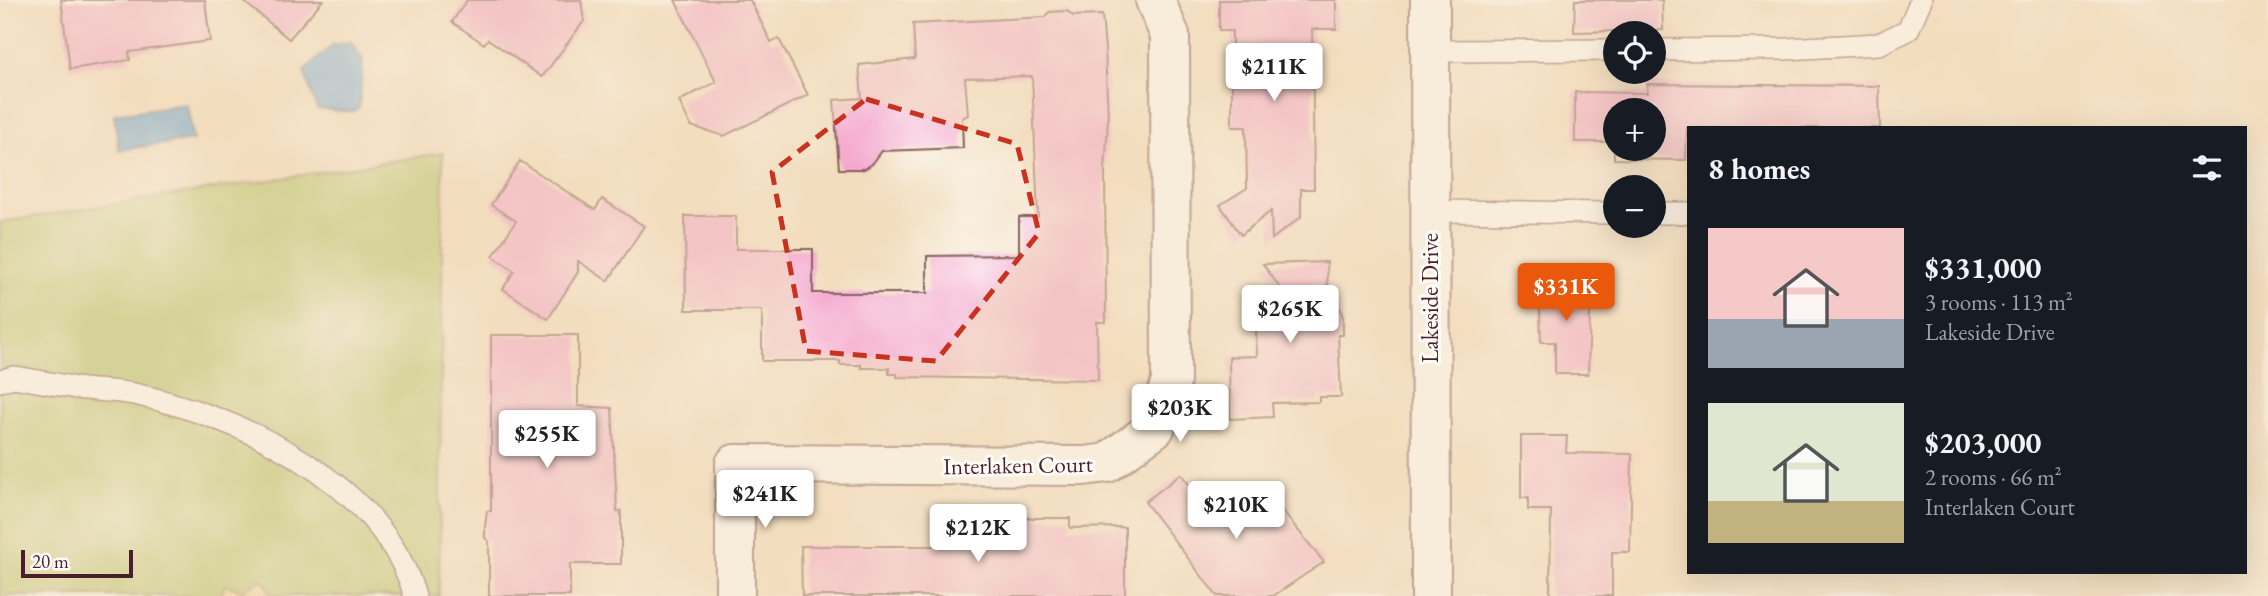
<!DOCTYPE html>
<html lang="en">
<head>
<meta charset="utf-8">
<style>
	body { margin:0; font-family:"EB Garamond",serif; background:#20242c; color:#f1f3f6; height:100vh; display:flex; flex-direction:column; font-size:26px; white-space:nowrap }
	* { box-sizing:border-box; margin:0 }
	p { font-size:23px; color:#9ea1a6 }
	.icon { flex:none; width:38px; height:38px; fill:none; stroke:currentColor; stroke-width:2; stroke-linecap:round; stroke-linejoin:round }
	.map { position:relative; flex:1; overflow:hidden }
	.side { position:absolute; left:1687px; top:126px; width:560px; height:448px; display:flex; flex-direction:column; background:#171b24; border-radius:0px; box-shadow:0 7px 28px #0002 }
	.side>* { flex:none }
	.controls { position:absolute; left:1603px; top:21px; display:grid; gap:14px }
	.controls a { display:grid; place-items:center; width:63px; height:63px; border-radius:50%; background:#171b24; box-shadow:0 7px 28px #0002; font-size:35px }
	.scale { position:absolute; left:21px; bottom:18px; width:112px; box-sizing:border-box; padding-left:7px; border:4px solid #4a1f2b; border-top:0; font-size:19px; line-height:24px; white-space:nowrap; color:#4a1f2b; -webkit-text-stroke:5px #fdfcf7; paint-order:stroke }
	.price { position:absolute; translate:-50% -60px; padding:0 16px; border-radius:7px; background:#fff; color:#222; font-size:23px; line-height:46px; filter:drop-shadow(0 2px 4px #0008) }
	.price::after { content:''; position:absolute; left:50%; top:42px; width:21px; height:16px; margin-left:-10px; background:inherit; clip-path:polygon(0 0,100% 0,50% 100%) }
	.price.on { background:#ea580c; color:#fff }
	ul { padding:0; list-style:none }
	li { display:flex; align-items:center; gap:21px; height:175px; padding:0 21px }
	li span { display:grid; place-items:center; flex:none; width:196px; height:140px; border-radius:0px; color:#555 }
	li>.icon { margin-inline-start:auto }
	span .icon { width:84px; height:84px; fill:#fffc; stroke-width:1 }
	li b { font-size:30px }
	h2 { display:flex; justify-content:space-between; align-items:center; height:84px; padding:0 21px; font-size:30px }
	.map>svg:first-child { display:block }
	.green { fill:#b2c669; stroke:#7e724a; stroke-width:2 }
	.sand { fill:#eeda9e; stroke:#9c7c64; stroke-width:2 }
	.water { fill:#60a1d3; stroke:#55607f; stroke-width:2 }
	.building { fill:#f4a8ce; fill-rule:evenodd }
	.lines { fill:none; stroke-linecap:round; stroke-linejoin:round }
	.lane-casing { stroke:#85625e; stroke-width:24 }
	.street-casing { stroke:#85625e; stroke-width:42 }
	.secondary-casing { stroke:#85625e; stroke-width:42 }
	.lane { stroke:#fff; stroke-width:21 }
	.street { stroke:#fff; stroke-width:38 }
	.secondary { stroke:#fff; stroke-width:38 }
	.marked { fill:none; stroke:#c8321e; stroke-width:5; stroke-dasharray:14 9; stroke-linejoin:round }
	.labels { text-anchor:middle; stroke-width:6; stroke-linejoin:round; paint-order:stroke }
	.street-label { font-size:23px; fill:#4a1f2b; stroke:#fdfcf7 }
</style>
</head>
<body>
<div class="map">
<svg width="2268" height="596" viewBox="0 0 2268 596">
	<rect width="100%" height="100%" fill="#fdfcf7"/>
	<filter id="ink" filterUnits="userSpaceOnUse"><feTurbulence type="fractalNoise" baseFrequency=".0143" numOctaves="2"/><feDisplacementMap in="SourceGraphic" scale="14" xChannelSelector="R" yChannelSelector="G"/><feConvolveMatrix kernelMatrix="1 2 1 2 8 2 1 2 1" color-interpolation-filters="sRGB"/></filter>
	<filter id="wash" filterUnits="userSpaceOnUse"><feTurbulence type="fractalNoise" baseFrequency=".00686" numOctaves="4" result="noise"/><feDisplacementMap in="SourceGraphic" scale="28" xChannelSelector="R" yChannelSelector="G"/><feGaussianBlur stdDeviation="1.57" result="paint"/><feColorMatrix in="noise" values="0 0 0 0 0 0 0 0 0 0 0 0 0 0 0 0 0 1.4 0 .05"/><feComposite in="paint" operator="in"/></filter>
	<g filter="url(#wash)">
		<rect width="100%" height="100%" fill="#f2ddbe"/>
		<!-- green -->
		<path class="green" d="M443,153L439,596H0V222Z"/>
		<!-- sand -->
		<path class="sand" d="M260,580L266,584L271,596H219L226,585L242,591Z"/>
		<!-- water -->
		<path class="water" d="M351,42L363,60L359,107L353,112L317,109L304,71L333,45Z
			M187,104L193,140L119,150L114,114Z"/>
		<g id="blocks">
			<!-- building -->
			<path class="building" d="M61,0H205L210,41L129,52L130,60L70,69Z
				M242,0H323L289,39Z
				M467,0H581L584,21L542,77L488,39L484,44L452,22Z
				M675,0H750L771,42L779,39L808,95L724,136L691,126L679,101L716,82Z
				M1219,0H1336V29H1312L1314,189H1301V217L1272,239L1271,211L1241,235L1220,205L1247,188L1246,127H1232V31H1219Z
				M1575,0H1662L1663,30L1574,32Z
				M1067,11L1073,16L1102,15L1105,49L1108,120L1105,171L1106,322H1097L1098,380L897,377V374H889V368H861V365H840V361H762V310H686L685,216H736V249H813V293H927V256L1019,255V217H1038L1032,76L965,78L968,115L962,118L963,148L882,151L872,164L864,169H839L834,100L862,98L859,65L915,59L913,24L1046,17L1049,12Z
				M1647,84L1879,86L1880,128H1687L1686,160L1614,159V142H1575V92L1647,93ZM1615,110H1654V149H1615Z
				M520,161L595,210L602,199L644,226L608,281L578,261V272L548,319L503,289L514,271L493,256L516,221L491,205Z
				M1327,262L1328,295L1340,308L1343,317V335H1338L1341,397H1319V402L1272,403L1273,417L1230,419L1229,357L1257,356L1255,300L1288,299L1263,264Z
				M1539,277H1584V312H1590L1588,374H1555V342H1541Z
				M491,335H578V406L612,408L617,511H621V564H570V596H489V541L485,538V526L487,511H491Z
				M1521,436H1567L1566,453L1632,454L1630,552H1612V596H1550L1551,510H1528V498H1521Z
				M1181,474L1214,517L1238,498L1241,501L1262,486L1324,562L1273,596H1217L1145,502Z
				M977,518H1070V528L1125,527V596H802L801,546H977Z"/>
		</g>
	</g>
	<g filter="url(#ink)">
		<use href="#blocks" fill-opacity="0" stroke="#85625e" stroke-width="2"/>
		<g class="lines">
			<defs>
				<path id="lane" d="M1654,50L1786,49L1879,44L1908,30L1921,0
					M1430,51L1615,50
					M1430,211L1615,213
					M1654,213H1689
					M0,381L13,377C34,380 55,384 76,388C95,391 115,390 134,394C241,417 382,482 415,596"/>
				<path id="street" d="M735,596V464L1084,466L1107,463L1155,428L1171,382L1170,35L1155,0"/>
				<path id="secondary" d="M1430,0L1431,596"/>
			</defs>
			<!-- lane casing -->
			<use href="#lane" class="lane-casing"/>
			<!-- street casing -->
			<use href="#street" class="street-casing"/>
			<!-- secondary casing -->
			<use href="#secondary" class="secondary-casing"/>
			<!-- lane -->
			<use href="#lane" class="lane"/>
			<!-- street -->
			<use href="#street" class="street"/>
			<!-- secondary -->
			<use href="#secondary" class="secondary"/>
		</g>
	</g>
	<!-- marked area -->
	<path d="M0 0H2268V596H0ZM866,99L1017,144L1039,233L936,361L806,351L772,172Z" fill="#f2ddbe" fill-opacity=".55" fill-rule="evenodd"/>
	<path class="marked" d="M866,99L1017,144L1039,233L936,361L806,351L772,172Z"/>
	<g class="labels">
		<!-- street labels -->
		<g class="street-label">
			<text transform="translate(1430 298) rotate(-90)" y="8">Lakeside Drive</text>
			<text transform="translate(1018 465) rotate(-1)" y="8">Interlaken Court</text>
		</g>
	</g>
</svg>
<div class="controls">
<a><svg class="icon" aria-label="locate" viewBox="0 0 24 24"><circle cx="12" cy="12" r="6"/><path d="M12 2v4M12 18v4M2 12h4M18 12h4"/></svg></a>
<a>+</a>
<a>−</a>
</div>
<div class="scale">20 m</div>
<b class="price" style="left:1274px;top:103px">$211K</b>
<b class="price on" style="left:1566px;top:323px">$331K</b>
<b class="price" style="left:1290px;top:345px">$265K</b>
<b class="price" style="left:1180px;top:444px">$203K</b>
<b class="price" style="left:547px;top:470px">$255K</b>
<b class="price" style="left:765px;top:530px">$241K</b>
<b class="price" style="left:1236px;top:541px">$210K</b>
<b class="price" style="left:978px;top:564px">$212K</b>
<section class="side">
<h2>8 homes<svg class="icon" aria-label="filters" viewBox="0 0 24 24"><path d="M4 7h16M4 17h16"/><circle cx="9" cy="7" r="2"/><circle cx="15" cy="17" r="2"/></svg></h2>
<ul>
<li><span style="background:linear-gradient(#f6c9c9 65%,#9aa5b1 0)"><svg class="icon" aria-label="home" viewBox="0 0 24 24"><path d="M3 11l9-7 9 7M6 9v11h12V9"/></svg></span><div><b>$331,000</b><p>3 rooms · 113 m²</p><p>Lakeside Drive</p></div></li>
<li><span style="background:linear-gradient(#dfe7d0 70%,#c2b280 0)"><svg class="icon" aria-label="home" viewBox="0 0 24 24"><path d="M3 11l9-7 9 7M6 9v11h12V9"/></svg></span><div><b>$203,000</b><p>2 rooms · 66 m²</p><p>Interlaken Court</p></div></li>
</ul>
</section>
</div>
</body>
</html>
